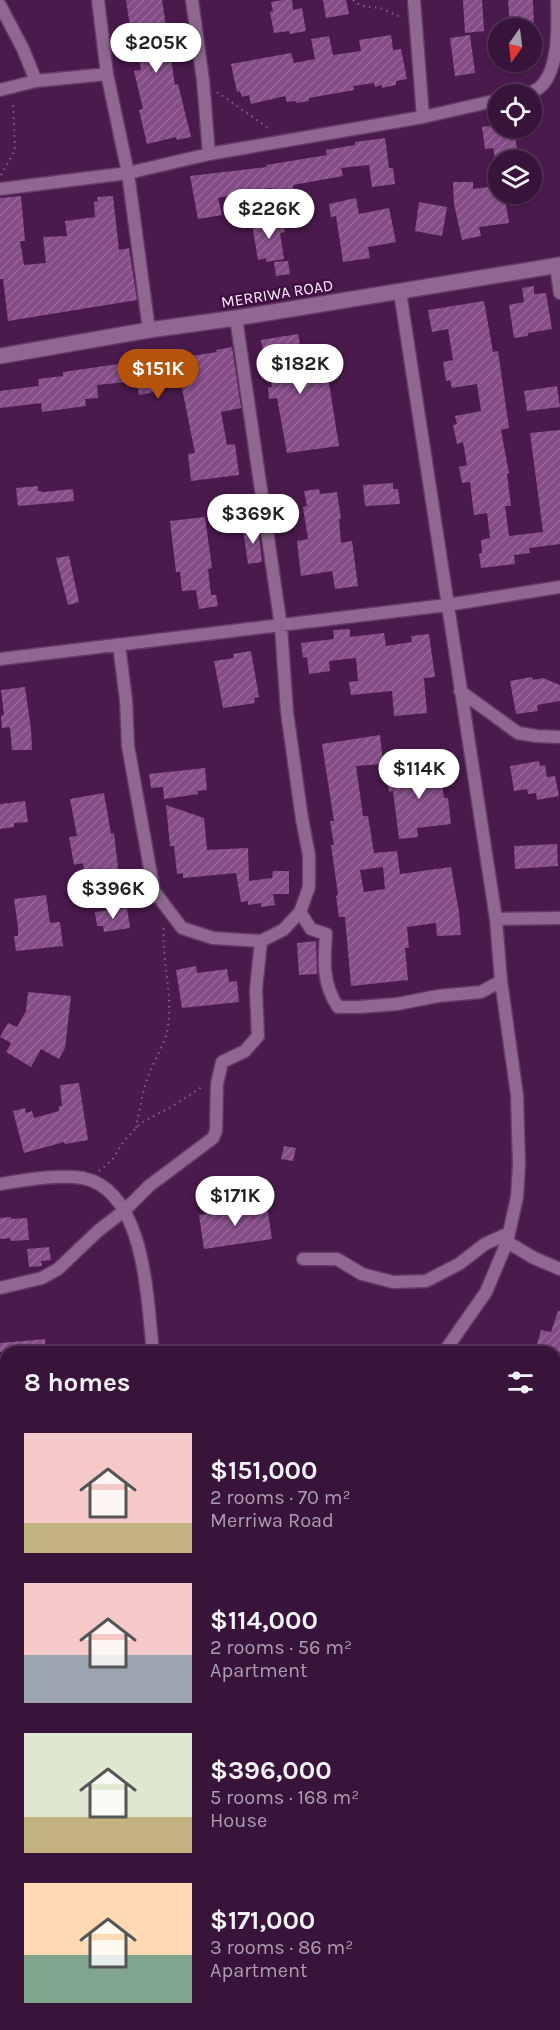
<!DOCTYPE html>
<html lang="en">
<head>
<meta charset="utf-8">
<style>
	body { margin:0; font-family:Karla,sans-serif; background:#432145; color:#f1f3f6; height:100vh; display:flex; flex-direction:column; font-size:22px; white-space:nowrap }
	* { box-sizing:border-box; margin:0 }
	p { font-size:20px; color:#ab9eaf }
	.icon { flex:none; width:33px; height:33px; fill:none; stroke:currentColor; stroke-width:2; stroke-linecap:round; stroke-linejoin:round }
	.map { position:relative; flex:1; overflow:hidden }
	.drawer { position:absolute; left:0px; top:1346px; width:561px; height:686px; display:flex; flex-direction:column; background:#38143a; border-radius:18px 18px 0 0; box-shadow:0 2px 4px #0004,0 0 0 2px #523354 }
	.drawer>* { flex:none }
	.needle { width:39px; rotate:194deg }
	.fabs { position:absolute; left:488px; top:18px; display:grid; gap:12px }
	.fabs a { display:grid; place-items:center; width:54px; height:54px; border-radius:50%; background:#38143a; box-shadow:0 2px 4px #0004,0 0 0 2px #523354; font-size:30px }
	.price { position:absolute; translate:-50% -51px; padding:0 14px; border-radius:21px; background:#fff; color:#222; font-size:20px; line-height:39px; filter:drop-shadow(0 2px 3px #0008) }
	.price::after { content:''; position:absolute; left:50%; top:36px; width:18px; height:14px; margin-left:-9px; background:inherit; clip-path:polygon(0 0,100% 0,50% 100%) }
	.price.active { background:#b45309; color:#fff }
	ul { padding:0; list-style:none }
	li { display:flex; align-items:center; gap:18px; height:150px; padding:0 24px }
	li span { display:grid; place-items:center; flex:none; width:168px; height:120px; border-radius:0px; color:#555 }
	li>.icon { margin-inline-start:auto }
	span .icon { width:72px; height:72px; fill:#fffc; stroke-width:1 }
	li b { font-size:26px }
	h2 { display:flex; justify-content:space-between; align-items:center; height:72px; padding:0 24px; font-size:26px }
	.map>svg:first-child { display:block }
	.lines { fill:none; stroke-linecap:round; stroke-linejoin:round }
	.stream { stroke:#2b6f76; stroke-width:4.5 }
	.building { fill:url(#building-hatch); fill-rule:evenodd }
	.minor-casing { stroke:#633866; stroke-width:15 }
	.tertiary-casing { stroke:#633866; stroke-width:18 }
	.path { stroke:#856188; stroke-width:2; stroke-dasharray:1.5 4.5; stroke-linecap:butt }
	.minor { stroke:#8f6790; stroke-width:12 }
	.tertiary { stroke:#8f6790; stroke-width:15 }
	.labels { text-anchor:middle; stroke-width:5; stroke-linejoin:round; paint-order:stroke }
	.street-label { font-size:16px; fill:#fbeffc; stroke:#3f0f42 }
</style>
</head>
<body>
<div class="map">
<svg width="560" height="2030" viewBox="0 0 560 2030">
	<defs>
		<pattern id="building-hatch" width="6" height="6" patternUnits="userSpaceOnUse" patternTransform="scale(1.5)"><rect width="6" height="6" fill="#854c88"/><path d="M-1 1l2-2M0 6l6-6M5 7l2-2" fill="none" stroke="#97669a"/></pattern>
	</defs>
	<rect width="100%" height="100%" fill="#4a1a4d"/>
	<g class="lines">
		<!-- stream -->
		<path class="stream" d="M555,1982L560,1978
			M502,2030L507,2025"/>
	</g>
	<!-- building -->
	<path class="building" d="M126,0H162L175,85L178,84L191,137L177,140L176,137L147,144L139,110L143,109L134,71L141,70L135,33H131Z
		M283,0H292L293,10L302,8L306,31L290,34L289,31L274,33L270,12L273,11L271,2Z
		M323,0H346L349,14L326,18Z
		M463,0H482L484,31L465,33Z
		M508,0H533L534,28H510Z
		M391,35L393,50L401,49L407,79L396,81V85L382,88V85L375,87L374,83L353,86L354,90L309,98V101L296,103V101L287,102L285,96L251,104L249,95L242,97L240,91L237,92L231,64L291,53L294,63L315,59L311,39L329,36L333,55L361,51L359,40Z
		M470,35L475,73L455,76L450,38Z
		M498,125V128H509L510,131H514L519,160H503L502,157L495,158L493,148L485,149L482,127Z
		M385,138L389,168H393L395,184L372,187L369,165L341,168L343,176L293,185L295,197L274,201L272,188L218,198L222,215L198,219L190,176L267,167L266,165L327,155L326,150L355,145V142Z
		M453,182H473V189L497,186L498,195L500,194L501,200L505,199L509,223L479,227L481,236L462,240L454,204Z
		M21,196L25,241H20L24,265L46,263L43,237L67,236L65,221L95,217L94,202L98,201L97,197L113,196L119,250L129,248L137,300L8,321L3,279H0V198Z
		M356,198L359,214L389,208L396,242L368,247L370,258L343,262L336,216L331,217L329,204Z
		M419,202L447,207L442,236L415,231Z
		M283,219L285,232L280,233L284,259L266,262V258L258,260L252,224Z
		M288,261L290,274L276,276L274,262Z
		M534,286V294L546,293L552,329L528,333V336L514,338L509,305L524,302L522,288Z
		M484,301L493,352L498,351L509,428L501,430L509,473L507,474L511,506H505L509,536L543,532L530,433L560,430V544L529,548L530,553L514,555L515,564L481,568L479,554L482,553L481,540L490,538L487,513L474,515L470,482L462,483L459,467L467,465L463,442L457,444L453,425L457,424L455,416L481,411L477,384L452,388L450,380L446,381L443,362L453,360L448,329L432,332L428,310Z
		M298,334L301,350L313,348L317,373L327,371L339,446L287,453L277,398L269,399L268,388L272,387L266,356H264L261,340Z
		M232,347L241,408L221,412L227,445L235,444L239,475L191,481L188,454L195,453L180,378L157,381L159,391L139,395L136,381L97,385L98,398L85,399L86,406L42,412L41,403L0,408V391L39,386L38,379L63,376V372L153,359L154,362L217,352L216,350Z
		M557,386L560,407L527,411L524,391Z
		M393,483V489H398L400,504L365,506L363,485Z
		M38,486V491L44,492L73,489L74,501L18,506L16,488Z
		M319,489L320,494L337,492L341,519H339L341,543L352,541L358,586L335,589L332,571L301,576L297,541L308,539L303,507L307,506L304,491Z
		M205,517L212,568L208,569L211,595H216L218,606L199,609L196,590L182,591L180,572H176L170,521Z
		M258,527L262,562L248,564L243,529Z
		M69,556L79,602L68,605L56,558Z
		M350,629V637L384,633L386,646L412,642L411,636L429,634L435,677L424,678L427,713L394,716L392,691L351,695L349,682L358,681L356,658L329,661L330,671L309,674L307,657L303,658L301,643L334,639L333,630Z
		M251,651L259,697L254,698L255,703L223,708L214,661L234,658L233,654Z
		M532,677L533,680L543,678L560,685V701L537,705L538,711L516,714L510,681Z
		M25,687L31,729L32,750H12L10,727L2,728L1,716L4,715L1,690Z
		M380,735L383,764L356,766L363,816H368L374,853L397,851L400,874L451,867L459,912L461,935L437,936L436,923L407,927L409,948H405L408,980L351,986L345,917H339L336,896L338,895L331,845H334L330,821H334L322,744ZM383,867L385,889L364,892L360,870Z
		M539,761L540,766L545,765L547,777L555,776L559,796L537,800L536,793L528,794L527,789L514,791L510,766Z
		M434,762L435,767L439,766L444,798H448L451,824L417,828L418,837L399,839L393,791L389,792L387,776L413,774L412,770L421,769L420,764Z
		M205,768L207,790L197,791L198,794L164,799L163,787L151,788L149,774Z
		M104,793L111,834L114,833L120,886L87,890L83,863L74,865L69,837L77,836L70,799Z
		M25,801L28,822L14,823V827L0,829V804Z
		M166,805L204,818L207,850L248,848L249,881L272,878L273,871H289V894H273L275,905L261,907V903L248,905V901L241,902L236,873L183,878V873L177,874L174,846H170Z
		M557,844L558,866L515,869L514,846Z
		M46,895L50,923L60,922L63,946L16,951L14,936H18V927L14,899Z
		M127,908L130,928L104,932L103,926H97L95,912Z
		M316,941L317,974L299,975L297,943Z
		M196,966L197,973L227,969L229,982L237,981L239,1002L182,1008L176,970Z
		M28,992L71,996L65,1048L59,1059L41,1049L31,1067L6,1052L11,1043L0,1037L8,1023L17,1027L26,1011Z
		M79,1083L88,1140L65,1144L64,1142L24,1153L13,1111L25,1108L26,1113L32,1111L34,1118L59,1111V1106H62L60,1085Z
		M284,1146L296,1148L293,1161L281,1159Z
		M267,1206L272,1239L204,1249L199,1215Z
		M11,1217V1219L27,1218L29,1240L11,1241L10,1238L0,1239V1218Z
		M49,1247L51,1260L41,1261L42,1266L29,1267L27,1249Z
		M558,1311H560V1352H535L541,1330L551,1332Z
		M45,1339L46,1352H0V1343Z"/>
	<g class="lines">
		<defs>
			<path id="minor" d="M98,0L107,74L128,173L149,330
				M192,0L203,80L209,154
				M414,0L423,117
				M0,5L23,49L36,81
				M0,90L36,81L107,74
				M520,94C525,94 530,93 534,91C560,79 558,25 557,0
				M0,189L128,173L209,154L423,117L498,100
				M556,266L560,293
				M400,292L496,919L501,981L517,1095L519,1165L517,1197L507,1242L486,1292L444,1352
				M119,645L126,700L128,746L154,891L182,928L213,938L261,941
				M0,659L447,605L560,587
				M460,691L518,733L537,736L560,737
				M300,912L311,929L326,934C324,961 322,983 338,1007H359L397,1004L438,996L481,992L501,981
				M496,919L560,918
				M0,1184C26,1180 57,1174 83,1178C146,1191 147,1301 153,1352
				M507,1242L534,1258L560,1269
				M303,1259H337L362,1274L393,1282L426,1281L459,1264L485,1244L509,1233
				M0,1288L42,1278L58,1269L98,1231L125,1210L149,1186L213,1138L216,1131L217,1084L222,1062L245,1051L258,1036L256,989L261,941L283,930L300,912L309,887V855L302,819L287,712L281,627L236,318
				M0,1491H6
				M555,1510L560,1494
				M555,1582V1583
				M0,1653L6,1652
				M0,1847L6,1851
				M555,1918L560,1916
				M0,2021L6,2012
				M180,2025L182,2030
				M278,2030L284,2025
				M467,2030L473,2025"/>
			<path id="tertiary" d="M0,356L149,330L236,318L560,265"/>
		</defs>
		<!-- minor casing -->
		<use href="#minor" class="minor-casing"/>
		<!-- tertiary casing -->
		<use href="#tertiary" class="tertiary-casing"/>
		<!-- path -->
		<path class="path" d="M353,0L361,6L380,8L403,18
			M217,92L271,130
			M1,175L15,150L13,101
			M136,1128C140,1108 143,1087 151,1069C157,1055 166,1042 168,1026C173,992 161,959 164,925
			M99,1171L112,1160L124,1141L141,1123L171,1107L202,1087"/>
		<!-- minor -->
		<use href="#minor" class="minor"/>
		<!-- tertiary -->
		<use href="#tertiary" class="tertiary"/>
	</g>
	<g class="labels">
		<!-- street labels -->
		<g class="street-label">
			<text transform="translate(277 293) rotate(-9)" y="6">MERRIWA ROAD</text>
		</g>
	</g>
</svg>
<div class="fabs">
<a><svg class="needle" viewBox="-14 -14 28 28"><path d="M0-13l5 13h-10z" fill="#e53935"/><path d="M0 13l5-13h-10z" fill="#ab9eaf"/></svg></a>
<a><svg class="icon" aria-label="locate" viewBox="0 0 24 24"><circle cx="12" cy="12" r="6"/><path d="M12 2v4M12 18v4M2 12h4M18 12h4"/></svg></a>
<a><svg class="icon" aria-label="layers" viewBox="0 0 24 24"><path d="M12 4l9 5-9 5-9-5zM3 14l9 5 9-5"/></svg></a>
</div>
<b class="price" style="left:156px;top:74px">$205K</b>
<b class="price" style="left:269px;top:240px">$226K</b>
<b class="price" style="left:300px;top:395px">$182K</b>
<b class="price active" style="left:158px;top:400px">$151K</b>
<b class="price" style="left:253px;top:545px">$369K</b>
<b class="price" style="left:419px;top:800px">$114K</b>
<b class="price" style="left:113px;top:920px">$396K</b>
<b class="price" style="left:235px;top:1227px">$171K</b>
<section class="drawer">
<h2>8 homes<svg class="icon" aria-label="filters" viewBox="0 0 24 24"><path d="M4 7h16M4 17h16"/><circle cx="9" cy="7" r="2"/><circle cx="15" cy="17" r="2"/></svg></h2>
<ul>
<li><span style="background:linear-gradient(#f6c9c9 75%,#c2b280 0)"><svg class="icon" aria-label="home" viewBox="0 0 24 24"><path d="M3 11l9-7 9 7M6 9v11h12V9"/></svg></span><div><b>$151,000</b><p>2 rooms · 70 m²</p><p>Merriwa Road</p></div></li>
<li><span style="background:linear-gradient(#f6c9c9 60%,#9aa5b1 0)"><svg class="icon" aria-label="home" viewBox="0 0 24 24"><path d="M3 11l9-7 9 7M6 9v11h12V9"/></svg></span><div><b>$114,000</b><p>2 rooms · 56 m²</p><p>Apartment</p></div></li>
<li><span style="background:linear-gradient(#dfe7d0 70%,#c2b280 0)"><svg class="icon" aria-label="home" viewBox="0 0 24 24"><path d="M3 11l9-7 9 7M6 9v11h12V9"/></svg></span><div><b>$396,000</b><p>5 rooms · 168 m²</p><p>House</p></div></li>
<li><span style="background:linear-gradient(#ffd9b3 60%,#7fa58c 0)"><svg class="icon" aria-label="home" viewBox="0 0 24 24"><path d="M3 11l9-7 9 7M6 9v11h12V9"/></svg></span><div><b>$171,000</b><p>3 rooms · 86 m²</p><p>Apartment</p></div></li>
</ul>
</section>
</div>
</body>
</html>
